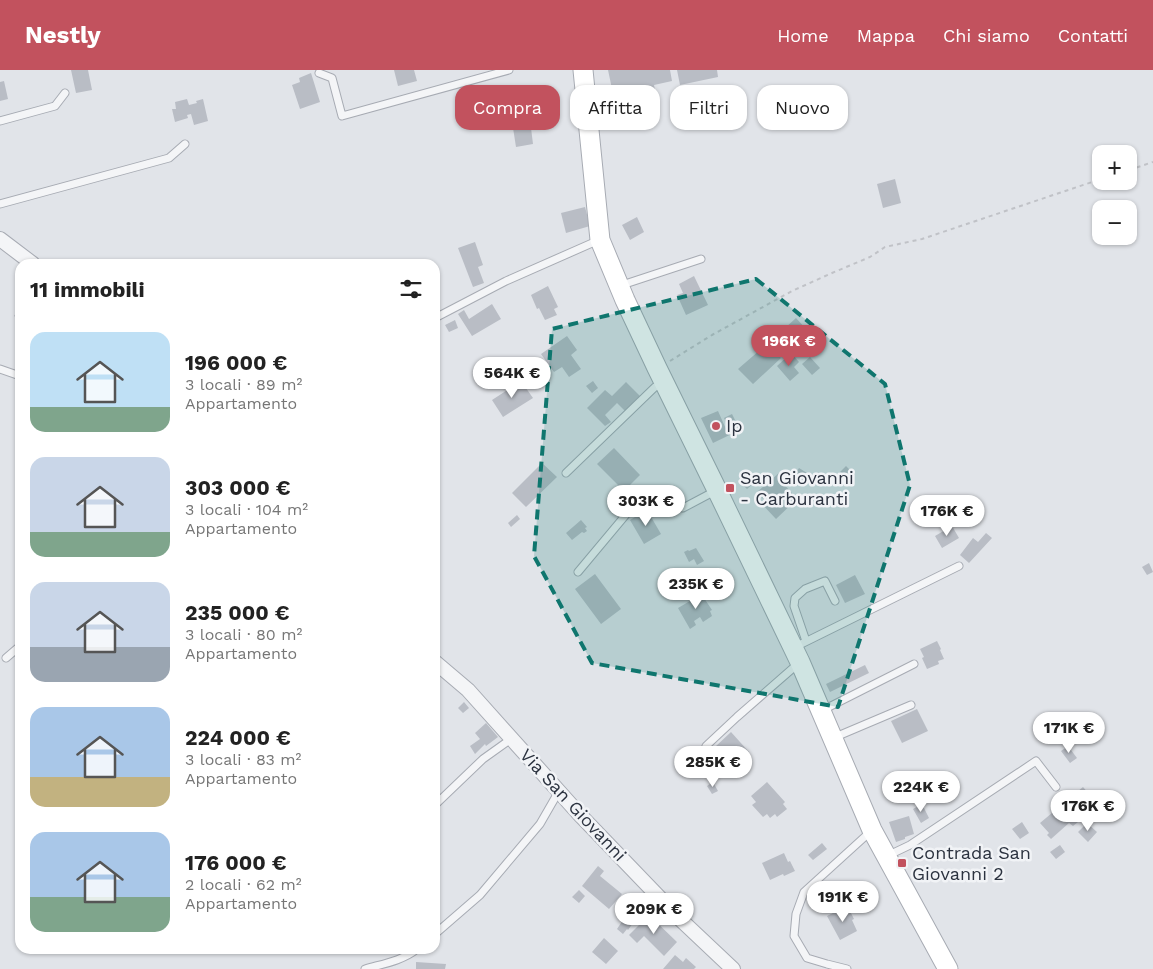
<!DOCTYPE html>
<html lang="it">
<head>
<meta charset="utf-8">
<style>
	body { margin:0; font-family:"Work Sans",sans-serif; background:#f2f2f2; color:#222; height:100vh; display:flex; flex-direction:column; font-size:19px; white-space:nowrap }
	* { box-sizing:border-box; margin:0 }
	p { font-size:16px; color:#767676 }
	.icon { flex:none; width:28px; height:28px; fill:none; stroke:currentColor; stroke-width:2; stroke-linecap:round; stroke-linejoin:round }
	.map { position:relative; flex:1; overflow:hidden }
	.sheet { position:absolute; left:15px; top:189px; width:425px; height:695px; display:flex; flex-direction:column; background:#fff; border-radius:15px; box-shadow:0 1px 4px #0004 }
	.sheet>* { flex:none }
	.hud { position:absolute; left:455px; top:15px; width:475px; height:45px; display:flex; gap:10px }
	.fabs { position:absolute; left:1092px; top:75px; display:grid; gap:10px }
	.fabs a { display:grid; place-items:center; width:45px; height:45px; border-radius:10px; background:#fff; box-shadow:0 1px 4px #0004; font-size:25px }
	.price { position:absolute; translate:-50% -42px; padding:0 11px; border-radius:18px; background:#fff; color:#222; font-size:16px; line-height:32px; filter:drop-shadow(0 1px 2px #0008) }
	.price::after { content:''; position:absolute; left:50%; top:30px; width:15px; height:11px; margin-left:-8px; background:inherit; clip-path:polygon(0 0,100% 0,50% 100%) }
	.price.selected { background:#c2525e; color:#fff }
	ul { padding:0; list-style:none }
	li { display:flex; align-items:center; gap:15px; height:125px; padding:0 15px }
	li span { display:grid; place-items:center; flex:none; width:140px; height:100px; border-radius:15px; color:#555 }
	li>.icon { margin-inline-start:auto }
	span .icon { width:60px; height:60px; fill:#fffc; stroke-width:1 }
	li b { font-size:21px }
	h2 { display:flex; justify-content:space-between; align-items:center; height:60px; padding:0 15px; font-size:21px }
	.chip { padding:0 18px; border-radius:15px; background:#fff; box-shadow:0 1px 4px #0004; font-size:18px; line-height:45px }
	.chip.selected { background:#c2525e; color:#fff }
	header { display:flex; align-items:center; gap:30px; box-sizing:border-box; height:70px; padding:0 25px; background:#c2525e; color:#fff }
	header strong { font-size:24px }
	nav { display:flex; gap:28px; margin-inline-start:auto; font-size:18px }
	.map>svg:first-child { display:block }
	.building { fill:#b9bdc5 }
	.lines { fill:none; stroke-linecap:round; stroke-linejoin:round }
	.service-casing { stroke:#a7abb3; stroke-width:9 }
	.minor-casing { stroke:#a7abb3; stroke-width:16 }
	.secondary-casing { stroke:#a7abb3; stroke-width:21 }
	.path { stroke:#c0c2c7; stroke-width:2; stroke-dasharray:4 4; stroke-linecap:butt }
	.service { stroke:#f4f5f7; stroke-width:7 }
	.minor { stroke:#f4f5f7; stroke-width:14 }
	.secondary { stroke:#fff; stroke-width:19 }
	.marked { fill:#0f766e; fill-opacity:0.2; stroke:#0f766e; stroke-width:4; stroke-dasharray:10 6; stroke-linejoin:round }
	.poi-dot { fill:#c2525e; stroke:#f1f3f6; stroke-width:2 }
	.labels { text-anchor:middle; stroke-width:5; stroke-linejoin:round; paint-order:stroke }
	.poi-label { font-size:18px; fill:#2b323f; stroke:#f1f3f6; text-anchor:start }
	.street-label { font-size:18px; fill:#2b323f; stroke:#f1f3f6 }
</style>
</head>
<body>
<header>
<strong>Nestly</strong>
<nav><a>Home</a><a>Mappa</a><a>Chi siamo</a><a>Contatti</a></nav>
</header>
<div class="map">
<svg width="1153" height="899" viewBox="0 0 1153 899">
	<rect width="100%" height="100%" fill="#e1e4e9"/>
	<!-- building -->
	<path class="building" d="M71,0H88L92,20L76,23Z
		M394,0H414L417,11L398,16Z
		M608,0H670L672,11L654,15L656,25L615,33Z
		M677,0H717L718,7L680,15Z
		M311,3L320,32L300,39L292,15L300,12L299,8Z
		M4,11L8,29L0,31V12Z
		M187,29L189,35L197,33L196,31L203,29L208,51L194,55L191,44L187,45L188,48L175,52L172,39H176L175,32Z
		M525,39V43L529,42L533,74L516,77L511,45H514L513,41Z
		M895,109L901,133L883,138L877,114Z
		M585,137L590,156L566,163L561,143Z
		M637,147L644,162L630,170L622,155Z
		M475,172L483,195L478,197L484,213L473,217L458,178Z
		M694,206L708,235L686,245L677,225L683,223L679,214Z
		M548,216L558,237L554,239L557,245L545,250L539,238L537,239L531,225Z
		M492,234L501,249L472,266L458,244L464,240L469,249Z
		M20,237V250L14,246Z
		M796,248L806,259L793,270L784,259Z
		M455,250L458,258L449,262L445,255Z
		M567,266L577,280L571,285L581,299L569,307L562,297L554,302L541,284Z
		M767,274L781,288L753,314L738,299Z
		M791,283L799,292L794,297L799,303L790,311L777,296Z
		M810,287L820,298L812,305L802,294Z
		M521,311L533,328L503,347L492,330Z
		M593,311L598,318L592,323L586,316Z
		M626,312L640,326L625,341L617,333L605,345L611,352L605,356L587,338L605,320L612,326Z
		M718,341L726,359L729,358L724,348L732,344L740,360L713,373L701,348Z
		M614,378L640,405L624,421L597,394Z
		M542,393L557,407L526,437L512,423Z
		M846,396L852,402L845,409L839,403Z
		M799,398L807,403L801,414L792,409Z
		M780,402L784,406L783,407L786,411L783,413L797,429L776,449L761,433L764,430L757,422Z
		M748,408L753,414L747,419L742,414Z
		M647,440L661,464L644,474L630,450Z
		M517,445L520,449L511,457L508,453Z
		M581,450L587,457L585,458L587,461L584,463L582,462L572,470L566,463Z
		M952,456L959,468L942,478L935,466Z
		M986,463L992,468L969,493L960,485L973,468L978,472Z
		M696,478L704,491L697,495L694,489L689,492L684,482L688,480L689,481Z
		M1149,493L1153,502L1147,505L1142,497Z
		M595,504L621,539L601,554L575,519Z
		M855,505L865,524L845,533L836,515Z
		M700,522L712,540L710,541L712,546L703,552L700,547L694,551L696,555L690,559L678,538L690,531L689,529Z
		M937,571L941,579L940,580L944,589L938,591L939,594L927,599L922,588L924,587L920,579Z
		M865,595L869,603L830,622L826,614Z
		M464,632L469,638L463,643L458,638Z
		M917,639L928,661L902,673L891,651Z
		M486,653L498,667L486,676L485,674L475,684L470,676L480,669L475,663Z
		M731,662L749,682L738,692L729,682L724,687L715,677Z
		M1068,676L1077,688L1070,693L1061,681Z
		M713,712L718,721L712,724L707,716Z
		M767,712L785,732L783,734L787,739L777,747L775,744L770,748L767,744L763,747L752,735L756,732L751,726Z
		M1083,717L1097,733L1081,746L1083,748L1073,756L1069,753L1051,769L1047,765L1049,763L1040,753Z
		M922,734L929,748L921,753L913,739Z
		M909,746L914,764L905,767V769L896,772L889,752Z
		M1022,752L1029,763L1020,769L1012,759Z
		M1087,753L1097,762L1088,772L1078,762Z
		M822,773L827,779L813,790L808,785Z
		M1060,775L1065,782L1056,789L1050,782Z
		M784,783L788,792L790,791L795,801L784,806L783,804L770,810L762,793Z
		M598,796L604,801L600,806L622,824L609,839L582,816Z
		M579,820L585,826L579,833L572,827Z
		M841,839L842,842L849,839L854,849L852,850L857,861L840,870L827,846Z
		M649,845L677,872L664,886L644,866L637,873L629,865Z
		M625,847L633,853L628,860L627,859L623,864L617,859Z
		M604,868L618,881L606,894L592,882Z
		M675,885L683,892L686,888L696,897L694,899H663Z
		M416,892L446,894L445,899H416Z"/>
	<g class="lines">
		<defs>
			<path id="service" d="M319,3L332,8L342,46L509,0
				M0,51L55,36L65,23
				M0,134L169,88L185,74
				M619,216L701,189
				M435,248L506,211L599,170
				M0,299L20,306
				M566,403L655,317L664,314
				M578,502L634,435L648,432L683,438L717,420
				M806,571L794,536L795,528L805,519L825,511L835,531
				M793,578L959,496
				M6,588L20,576
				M821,641L914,594
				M833,668L911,635
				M706,676L737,647L800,592
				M435,735L483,689L511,669
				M887,786L910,775L1036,691L1056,717
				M435,864L480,825L540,754L559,721
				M365,899C382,894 402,891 417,879
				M847,899L827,894L807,888L794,866L796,844L804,822L870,762"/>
			<path id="minor" d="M0,169L33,194
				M435,592L468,620L580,745L681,850L733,899"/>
			<path id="secondary" d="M583,0L600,170L625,230L657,298L717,420L800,592L872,760L948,899"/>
		</defs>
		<!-- service casing -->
		<use href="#service" class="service-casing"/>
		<!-- minor casing -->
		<use href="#minor" class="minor-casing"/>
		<!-- secondary casing -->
		<use href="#secondary" class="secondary-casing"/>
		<!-- path -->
		<path class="path" d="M1129,100L1153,92
			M670,291L712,265L792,221L832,203L870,187L885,177L922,169L1101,109"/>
		<!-- service -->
		<use href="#service" class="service"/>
		<!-- minor -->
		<use href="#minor" class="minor"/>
		<!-- secondary -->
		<use href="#secondary" class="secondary"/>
	</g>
	<!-- marked area -->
	<path class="marked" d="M756,209L885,314L910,415L838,637L592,593L534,486L552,259Z"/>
	<!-- markers -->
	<g class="poi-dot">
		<circle cx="716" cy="356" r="5"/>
		<rect x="725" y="413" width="10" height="10" rx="2.5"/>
		<rect x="897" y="788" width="10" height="10" rx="2.5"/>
	</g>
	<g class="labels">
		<!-- poi labels -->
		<g class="poi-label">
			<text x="726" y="362">Ip</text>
			<text x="740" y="414">San Giovanni<tspan x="740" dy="21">- Carburanti</tspan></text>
			<text x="912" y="789">Contrada San<tspan x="912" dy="21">Giovanni 2</tspan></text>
		</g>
		<!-- street labels -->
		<g class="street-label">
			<text transform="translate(573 735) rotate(47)" y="6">Via San Giovanni</text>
		</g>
	</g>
</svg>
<div class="fabs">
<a>+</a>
<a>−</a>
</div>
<b class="price selected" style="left:789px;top:297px">196K €</b>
<b class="price" style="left:512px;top:329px">564K €</b>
<b class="price" style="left:646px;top:457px">303K €</b>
<b class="price" style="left:947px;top:467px">176K €</b>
<b class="price" style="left:696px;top:540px">235K €</b>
<b class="price" style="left:1069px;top:684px">171K €</b>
<b class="price" style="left:713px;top:718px">285K €</b>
<b class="price" style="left:921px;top:743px">224K €</b>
<b class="price" style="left:1088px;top:762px">176K €</b>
<b class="price" style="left:843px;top:853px">191K €</b>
<b class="price" style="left:654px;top:865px">209K €</b>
<div class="hud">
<a class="chip selected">Compra</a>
<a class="chip">Affitta</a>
<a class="chip">Filtri</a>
<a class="chip">Nuovo</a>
</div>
<section class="sheet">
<h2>11 immobili<svg class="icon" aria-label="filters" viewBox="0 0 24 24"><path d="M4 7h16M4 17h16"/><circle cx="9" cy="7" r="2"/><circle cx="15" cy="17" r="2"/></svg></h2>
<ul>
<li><span style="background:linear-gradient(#bfe0f5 75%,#7fa58c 0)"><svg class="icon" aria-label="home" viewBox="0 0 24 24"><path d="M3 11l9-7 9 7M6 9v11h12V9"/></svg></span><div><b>196 000 €</b><p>3 locali · 89 m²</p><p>Appartamento</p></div></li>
<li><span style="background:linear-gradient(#c9d6e8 75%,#7fa58c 0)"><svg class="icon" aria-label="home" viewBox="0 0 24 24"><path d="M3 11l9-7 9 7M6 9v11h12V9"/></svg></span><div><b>303 000 €</b><p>3 locali · 104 m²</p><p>Appartamento</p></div></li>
<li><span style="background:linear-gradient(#c9d6e8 65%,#9aa5b1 0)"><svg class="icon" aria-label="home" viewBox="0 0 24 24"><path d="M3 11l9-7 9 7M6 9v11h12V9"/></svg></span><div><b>235 000 €</b><p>3 locali · 80 m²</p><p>Appartamento</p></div></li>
<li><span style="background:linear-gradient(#a9c7e8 70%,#c2b280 0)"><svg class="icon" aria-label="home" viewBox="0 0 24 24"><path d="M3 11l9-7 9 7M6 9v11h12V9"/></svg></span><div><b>224 000 €</b><p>3 locali · 83 m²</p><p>Appartamento</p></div></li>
<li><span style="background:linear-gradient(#a9c7e8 65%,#7fa58c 0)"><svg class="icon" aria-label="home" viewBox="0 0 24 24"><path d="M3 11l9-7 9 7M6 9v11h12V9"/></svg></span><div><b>176 000 €</b><p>2 locali · 62 m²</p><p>Appartamento</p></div></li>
</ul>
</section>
</div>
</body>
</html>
